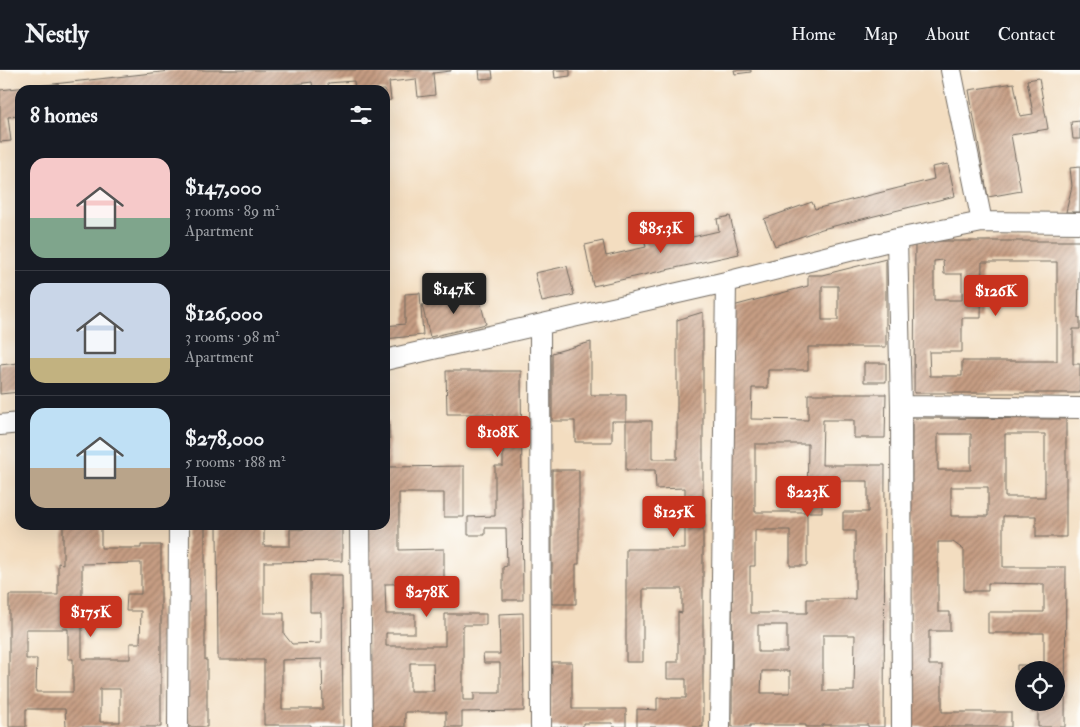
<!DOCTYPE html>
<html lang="en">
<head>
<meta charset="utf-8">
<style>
	body { margin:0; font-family:"IM FELL Double Pica",serif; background:#20242c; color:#f1f3f6; height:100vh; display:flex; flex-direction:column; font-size:19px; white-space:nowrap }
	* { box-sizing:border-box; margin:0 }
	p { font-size:16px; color:#9ea1a6 }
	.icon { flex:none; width:28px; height:28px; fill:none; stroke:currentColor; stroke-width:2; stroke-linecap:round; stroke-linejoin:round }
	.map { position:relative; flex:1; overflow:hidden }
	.sheet { position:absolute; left:15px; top:15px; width:375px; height:445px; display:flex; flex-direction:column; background:#171b24; border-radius:15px; box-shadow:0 5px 20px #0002 }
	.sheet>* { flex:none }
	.tools { position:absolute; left:1015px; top:591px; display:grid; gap:10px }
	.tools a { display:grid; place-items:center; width:50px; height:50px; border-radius:50%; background:#171b24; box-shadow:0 5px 20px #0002; font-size:25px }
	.price { position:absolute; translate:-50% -42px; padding:0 11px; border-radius:5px; background:#c8321e; color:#fff; font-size:16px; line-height:32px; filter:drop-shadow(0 1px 2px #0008) }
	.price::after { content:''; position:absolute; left:50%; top:30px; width:15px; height:11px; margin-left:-8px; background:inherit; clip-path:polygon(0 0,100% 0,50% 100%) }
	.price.active { background:#222; color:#fff }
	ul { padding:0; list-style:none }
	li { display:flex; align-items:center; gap:15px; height:125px; padding:0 15px }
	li+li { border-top:1px solid #363941 }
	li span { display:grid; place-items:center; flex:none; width:140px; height:100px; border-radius:15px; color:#555 }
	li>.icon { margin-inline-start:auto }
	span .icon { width:60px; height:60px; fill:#fffc; stroke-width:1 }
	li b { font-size:21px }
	h2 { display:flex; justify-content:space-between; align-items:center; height:60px; padding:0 15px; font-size:21px }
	header { display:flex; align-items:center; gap:30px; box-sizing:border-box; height:70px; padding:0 25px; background:#171b24; border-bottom:1px solid #363941 }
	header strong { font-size:24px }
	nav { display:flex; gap:28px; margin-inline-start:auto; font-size:18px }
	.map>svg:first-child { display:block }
	.building { fill:url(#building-hatch); fill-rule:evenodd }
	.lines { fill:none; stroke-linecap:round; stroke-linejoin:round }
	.minor-casing { stroke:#71695f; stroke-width:22 }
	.minor { stroke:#fff; stroke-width:20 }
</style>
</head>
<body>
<header>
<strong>Nestly</strong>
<nav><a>Home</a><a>Map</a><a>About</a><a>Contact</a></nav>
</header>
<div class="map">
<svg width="1080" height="657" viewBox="0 0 1080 657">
	<defs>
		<pattern id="building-hatch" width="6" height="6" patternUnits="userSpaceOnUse" patternTransform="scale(1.25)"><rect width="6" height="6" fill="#c69d83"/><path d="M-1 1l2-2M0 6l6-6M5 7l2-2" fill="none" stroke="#a1806b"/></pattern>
	</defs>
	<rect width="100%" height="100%" fill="#fdfcf7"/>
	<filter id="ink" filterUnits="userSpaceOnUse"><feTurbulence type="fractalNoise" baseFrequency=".02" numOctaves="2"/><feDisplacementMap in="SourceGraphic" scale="10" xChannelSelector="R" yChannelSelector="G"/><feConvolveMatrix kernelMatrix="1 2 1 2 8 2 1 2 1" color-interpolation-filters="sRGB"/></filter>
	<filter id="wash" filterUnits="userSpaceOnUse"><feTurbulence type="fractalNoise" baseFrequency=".0096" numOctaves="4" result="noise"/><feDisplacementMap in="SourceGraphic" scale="20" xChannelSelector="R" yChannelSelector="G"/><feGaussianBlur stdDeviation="1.12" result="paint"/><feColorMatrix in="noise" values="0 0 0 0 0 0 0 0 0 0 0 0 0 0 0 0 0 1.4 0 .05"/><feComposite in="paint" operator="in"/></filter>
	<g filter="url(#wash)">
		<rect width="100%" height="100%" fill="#f3ddc0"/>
		<g id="blocks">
			<!-- building -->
			<path class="building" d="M179,0H451V1L433,3L435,25L418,27L416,9L389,12L391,30L385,31V20H355L354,11L328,13L329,20H313L312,12L265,18V20H20V46L8,47L11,71L0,72V20Z
				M479,0H492L493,8L480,9Z
				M554,0H570V6L555,8Z
				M734,0H751V2L735,4Z
				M1039,8L1048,59L1011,65L1021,121L988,127L969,20L1014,13L1020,46L1033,44L1027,10Z
				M1080,51V69H1073L1071,52Z
				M948,94L955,126L822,159L775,176L764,149L812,132L815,139L934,109L932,97Z
				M1080,97V142H1066L1072,116L1070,98Z
				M730,146L739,184L593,216L585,175L603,171L606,186L646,177L644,168L659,165L658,159L676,155L679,170L719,161L717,149Z
				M915,171H1080L1078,248H1080V259H1073V294H1080V323H914ZM943,190L944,204H962V230H934V191ZM982,192H1057V291H962V306H930L929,282H962V248H981Z
				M886,189V277H808V300H768V318H752L751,349L808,350V324H886L885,368H854V350H823L822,395H885L884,657H868V655H822V657H806V655H750V657H732L733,236L808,216V205H822ZM822,216H838V250H822ZM755,374H808L807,442H755ZM822,411H868V442H843V461H855V529H807V543H750V496H755V460H790V496H807V442H822ZM758,555H787V582H758ZM823,565H855L854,621H823ZM762,601H790V623H761Z
				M567,196L574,225L542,232L535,203Z
				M420,223L423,265L385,269V256L405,254V224Z
				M478,223L486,254L430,267L422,235Z
				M703,242V657H637V639L657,640V628H686V609H667V592H678V542L682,543V519H643V592H626V479H685V418L656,419L655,400H626V351H652V389H677V250Z
				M591,272V325H626V351H612V372H575V351H552V283Z
				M18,293L20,322L0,324V295Z
				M864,293H886V312H864Z
				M446,301H521L523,530H503V497L507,496L506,458H485V465H468V447L495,446V396H503V365H494V344H447Z
				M912,348L1066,349V467H1036V446H1003V497H1066L1065,657H1038V642H1032V632H1056V600H1024V609H1017V595H1044V563H988V542H1044V514L988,513V521H964V480L953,472H938V542H950V561H929V595H942V642H1011V657H911ZM938,364H971V400H938ZM1005,364H1045V427H1005ZM951,417H988V446H951Z
				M385,352H389L390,397L464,396V447H444V423H399V480L444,479V513L385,514L386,544H415V563H386V576H445V544H486V555H463V630H474V623H500V593H484L483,584H500L499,544L523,543L524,641L462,642V657H446V642H405V657H369L367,455H385ZM410,593H433L434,621H410Z
				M552,400H579V494H576V534H552Z
				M63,455H101V478H141V475H161V657H66L65,639H26V657H9V525H58V493L63,494ZM141,493V524H127L126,541H141L140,573H130V589H82V494ZM26,559H68V589H73V622H36L37,589H26ZM100,619H120V652H100Z
				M187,455H205V590H207V657H188Z
				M217,455H264V476H290V459H306V455H342V491L264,492V543H284V564L292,574L321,573V542H310V505H342L343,657H311V655H264V590H218ZM322,589L323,639H282V590Z
				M552,592H572V639H626V657H613L612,653H583V657H551Z"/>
		</g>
	</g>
	<g filter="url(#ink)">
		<use href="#blocks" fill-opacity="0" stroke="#71695f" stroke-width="1"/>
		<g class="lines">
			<defs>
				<path id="minor" d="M951,0L982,152
					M897,169L901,336L902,657
					M540,256L541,657
					M385,290L726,212
					M901,336L1080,338
					M0,355L20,353
					M360,455L362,657
					M178,657L179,455
					M720,657L726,212L897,169L982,152L1080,153"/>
			</defs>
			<!-- minor casing -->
			<use href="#minor" class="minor-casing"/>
			<!-- minor -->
			<use href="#minor" class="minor"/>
		</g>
	</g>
</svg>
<div class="tools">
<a><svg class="icon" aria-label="locate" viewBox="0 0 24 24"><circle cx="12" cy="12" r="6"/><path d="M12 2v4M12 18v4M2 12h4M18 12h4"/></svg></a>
</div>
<b class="price" style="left:661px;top:184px">$85.3K</b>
<b class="price active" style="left:454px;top:245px">$147K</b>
<b class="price" style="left:996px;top:247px">$126K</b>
<b class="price" style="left:498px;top:388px">$108K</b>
<b class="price" style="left:808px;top:448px">$223K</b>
<b class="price" style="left:674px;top:468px">$125K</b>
<b class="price" style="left:427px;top:548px">$278K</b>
<b class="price" style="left:91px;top:568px">$175K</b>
<section class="sheet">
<h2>8 homes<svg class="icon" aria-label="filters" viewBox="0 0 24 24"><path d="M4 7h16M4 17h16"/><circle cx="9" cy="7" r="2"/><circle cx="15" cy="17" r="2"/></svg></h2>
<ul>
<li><span style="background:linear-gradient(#f6c9c9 60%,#7fa58c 0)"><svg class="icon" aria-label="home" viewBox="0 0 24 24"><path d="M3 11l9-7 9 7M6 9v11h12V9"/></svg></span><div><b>$147,000</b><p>3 rooms · 89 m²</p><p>Apartment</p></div></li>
<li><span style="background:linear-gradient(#c9d6e8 75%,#c2b280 0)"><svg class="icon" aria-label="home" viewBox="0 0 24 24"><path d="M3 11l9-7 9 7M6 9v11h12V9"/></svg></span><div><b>$126,000</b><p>3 rooms · 98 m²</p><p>Apartment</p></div></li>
<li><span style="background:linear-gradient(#bfe0f5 60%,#b9a48a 0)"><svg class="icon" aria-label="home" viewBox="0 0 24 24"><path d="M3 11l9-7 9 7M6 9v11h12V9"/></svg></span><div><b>$278,000</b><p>5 rooms · 188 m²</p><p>House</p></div></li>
</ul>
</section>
</div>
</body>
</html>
